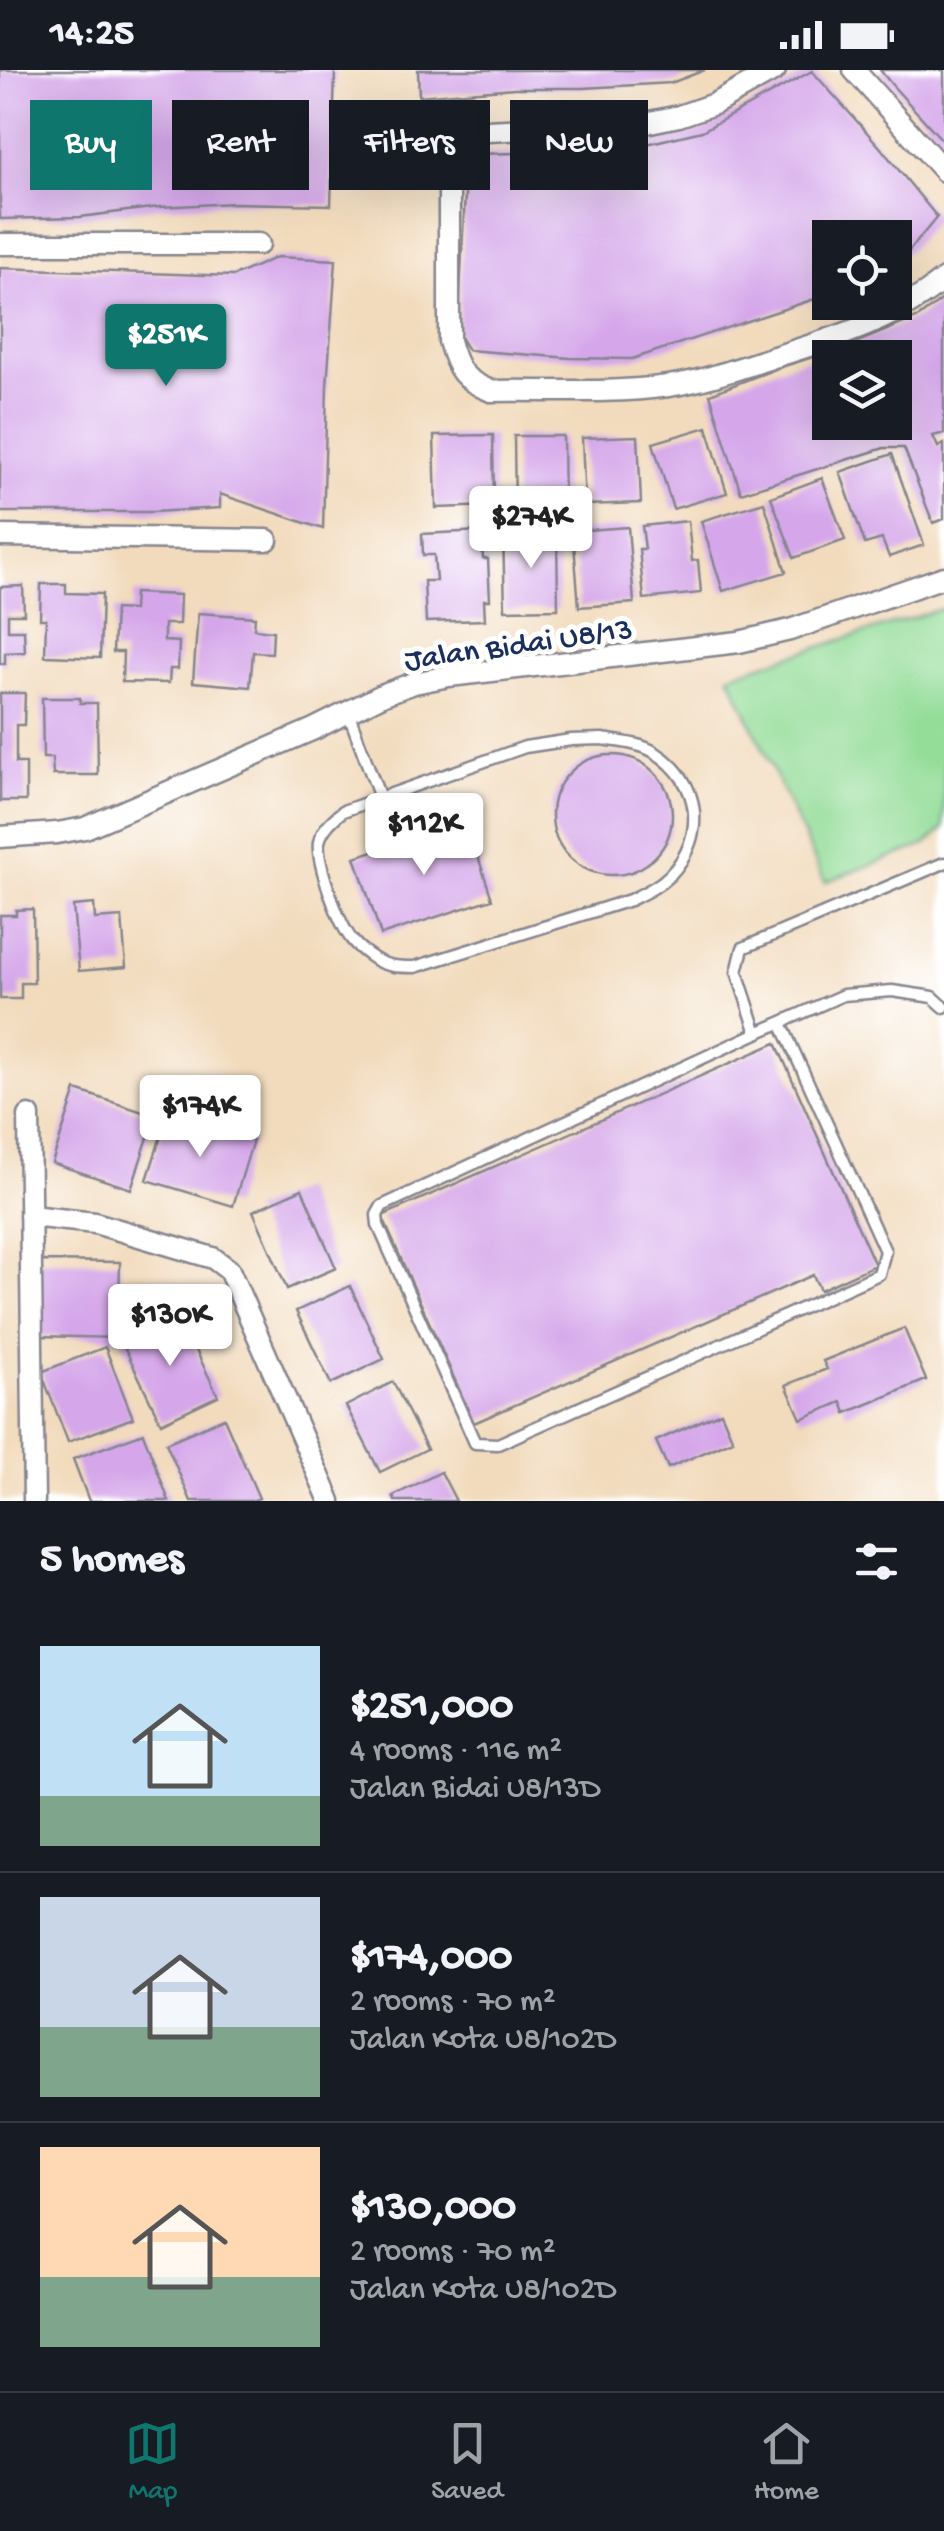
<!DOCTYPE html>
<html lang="en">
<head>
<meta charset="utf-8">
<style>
	body { margin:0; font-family:"Gochi Hand",sans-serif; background:#242831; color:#f1f3f6; height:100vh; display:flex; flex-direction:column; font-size:38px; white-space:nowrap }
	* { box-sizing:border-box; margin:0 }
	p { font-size:32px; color:#9ea1a6 }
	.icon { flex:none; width:55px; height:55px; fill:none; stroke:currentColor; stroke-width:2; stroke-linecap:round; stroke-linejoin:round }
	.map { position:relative; height:1431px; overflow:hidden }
	.details { display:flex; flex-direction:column; background:#171b24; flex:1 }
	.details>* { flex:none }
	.guide { position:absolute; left:30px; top:30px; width:885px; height:90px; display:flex; gap:20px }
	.tools { position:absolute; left:812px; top:150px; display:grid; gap:20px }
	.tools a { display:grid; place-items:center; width:100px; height:100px; border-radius:0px; background:#171b24; box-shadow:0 10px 40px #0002; font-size:50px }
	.price { position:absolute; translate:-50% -85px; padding:0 22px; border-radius:10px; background:#fff; color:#222; font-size:32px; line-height:65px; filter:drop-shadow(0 2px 5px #0008) }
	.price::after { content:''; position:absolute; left:50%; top:60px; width:30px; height:22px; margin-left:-15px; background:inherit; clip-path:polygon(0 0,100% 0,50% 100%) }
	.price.selected { background:#0f766e; color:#fff }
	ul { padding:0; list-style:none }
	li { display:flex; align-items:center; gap:30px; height:250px; padding:0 40px }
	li+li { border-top:2px solid #363941 }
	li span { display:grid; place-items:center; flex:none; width:280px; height:200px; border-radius:0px; color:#555 }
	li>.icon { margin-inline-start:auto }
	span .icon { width:120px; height:120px; fill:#fffc; stroke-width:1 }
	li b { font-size:42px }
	h2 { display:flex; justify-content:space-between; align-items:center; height:120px; padding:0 40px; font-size:42px }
	.chip { padding:0 35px; border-radius:0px; background:#171b24; box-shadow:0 10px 40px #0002; font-size:35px; line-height:90px }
	.chip.selected { background:#0f766e; color:#fff }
	.status { display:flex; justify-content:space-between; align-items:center; height:70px; padding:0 50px; background:#171b24; direction:ltr }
	.status svg { height:28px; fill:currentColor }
	.tab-bar { display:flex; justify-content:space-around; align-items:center; height:140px; border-top:2px solid #363941; background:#171b24; font-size:28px; color:#9ea1a6 }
	.tab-bar a { display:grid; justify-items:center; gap:5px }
	.tab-bar .selected { color:#0f766e }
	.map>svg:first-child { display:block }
	.green { fill:#94dd99; stroke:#58867c; stroke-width:2.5 }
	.building { fill:#d5a7ea; fill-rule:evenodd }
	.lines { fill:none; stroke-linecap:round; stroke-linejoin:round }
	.lane-casing { stroke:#86858e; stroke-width:15 }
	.street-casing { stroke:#86858e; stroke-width:25 }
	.lane { stroke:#fff; stroke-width:10 }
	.street { stroke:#fff; stroke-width:20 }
	.labels { text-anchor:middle; stroke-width:10; stroke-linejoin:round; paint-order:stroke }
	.street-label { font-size:32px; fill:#1b2f5e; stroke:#fff }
</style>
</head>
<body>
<div class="status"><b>14:25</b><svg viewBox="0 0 49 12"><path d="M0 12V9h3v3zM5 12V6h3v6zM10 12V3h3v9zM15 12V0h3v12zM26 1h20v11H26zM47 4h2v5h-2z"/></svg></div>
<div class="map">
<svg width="944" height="1431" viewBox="0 0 944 1431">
	<rect width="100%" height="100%" fill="#fff"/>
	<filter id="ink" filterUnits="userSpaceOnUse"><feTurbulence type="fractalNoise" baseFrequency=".01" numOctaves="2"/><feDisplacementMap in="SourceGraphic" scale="20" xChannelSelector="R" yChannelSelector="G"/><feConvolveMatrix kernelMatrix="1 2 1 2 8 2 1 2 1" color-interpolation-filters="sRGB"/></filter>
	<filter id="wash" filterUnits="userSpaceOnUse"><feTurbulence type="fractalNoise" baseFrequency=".0048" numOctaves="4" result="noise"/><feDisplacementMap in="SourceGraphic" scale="40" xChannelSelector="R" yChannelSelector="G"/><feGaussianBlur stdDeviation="2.25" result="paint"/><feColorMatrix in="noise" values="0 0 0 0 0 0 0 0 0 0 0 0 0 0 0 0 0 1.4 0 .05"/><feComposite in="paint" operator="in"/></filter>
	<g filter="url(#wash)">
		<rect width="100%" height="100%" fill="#f2dbbd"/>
		<!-- green -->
		<path class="green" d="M944,538V758L925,775L825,812L729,605Z"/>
		<g id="blocks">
			<!-- building -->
			<path class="building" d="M0,0H335L331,135L234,133L159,137L80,147L0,149Z
				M418,0H705L671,13L583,18H515L419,26Z
				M880,0H944V72L893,16Z
				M812,1L880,77L937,147L909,181L895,188V168H830V224L632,289L570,288L468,280L458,264L467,84L573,82L651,73L702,61Z
				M277,187L336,190L327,316L323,459L220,424V438L153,442H0V198L234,206Z
				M944,228V363L933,366L938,377L944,374V449L933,453L904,378H884L741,423L710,324L778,298L848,276L919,247ZM830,288H895V352H830Z
				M707,357L727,423L673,439L653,373Z
				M493,365L494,436L436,438L434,366Z
				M514,366H563L564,442L515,443Z
				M638,366L641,433L585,435L582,368Z
				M892,384L924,475L889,487L882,469L865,474L840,402Z
				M822,408L845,470L794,488L771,427Z
				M764,432L786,502L723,521L701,451Z
				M688,451L692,491L698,490L701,523L644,529L639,479H645L642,456Z
				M628,457L634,533L579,537L573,461Z
				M481,461L483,489H488L490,530H484L485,550L426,552L424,511H436L434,485H423L422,464Z
				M557,463L558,539L505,540L503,464Z
				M41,514H66V523L102,524L100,588L45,586L46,549H40Z
				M23,516L24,544H8V560H24L25,582L5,583V594H0V517Z
				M134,523L180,525L179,554H164V571L179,572L178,599H170L169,613L122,612L123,582H113L115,539L133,540Z
				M198,543L255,547L254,559L273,561L272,583L253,582L250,617L193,612Z
				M0,623H25L24,655H16V693H26V731H0Z
				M42,628H80V633H97L98,705H53L52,688H43Z
				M552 745a60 60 0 1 1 120 0a60 60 0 1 1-120 0Z
				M466,750L492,829L381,865L355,787Z
				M94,834L95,849L122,847L126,897L79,901L73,836Z
				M33,839L34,913H21V929H0V845H16V840Z
				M776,973L875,1195L820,1220L813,1205L474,1353L382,1146Z
				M76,1020L155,1046L131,1119L52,1093Z
				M168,1044L253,1070L233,1136L147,1110Z
				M302,1119L336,1198L287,1219L253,1141Z
				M39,1191L120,1192L118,1268L38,1266Z
				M350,1216L384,1289L331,1314L296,1241Z
				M179,1245L218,1326L161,1353L122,1272Z
				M904,1258L926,1310L846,1343L842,1332L801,1349L786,1315L827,1299L823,1291Z
				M105,1277L133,1348L68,1372L41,1302Z
				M393,1312L427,1379L380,1402L346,1336Z
				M721,1342L733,1370L668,1398L656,1371Z
				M224,1348L259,1428L252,1431H191L166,1373Z
				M143,1363L169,1431H89L73,1389Z
				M441,1402L456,1431H395L393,1426Z"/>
		</g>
	</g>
	<g filter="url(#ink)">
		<use href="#blocks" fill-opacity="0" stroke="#86858e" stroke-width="2.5"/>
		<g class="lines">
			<defs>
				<path id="lane" d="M348,642L380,728
					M602,669C620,672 641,673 656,683C701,712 707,766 670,805C658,817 644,823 630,830L415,897C399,897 384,897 370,886C364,882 356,875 352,870C339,854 316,792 319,772C322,759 332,750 343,741L525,677L571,670Z
					M781,953L885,1181L879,1204L498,1374L475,1373L378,1155L377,1145L382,1136L757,963L737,902L743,878L944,793
					M757,963L843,925L892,921L933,927L944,937"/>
				<path id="street" d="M775,0L714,34L679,46L645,53L487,61C459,70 451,75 449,105V271C457,300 463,310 491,321C549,320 610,324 668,316C704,311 737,299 771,288C834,268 893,252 944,209
					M854,0L944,101
					M0,174H259
					M0,466L267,470
					M0,767L57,763L85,758L314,659L384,624L414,613L449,606L739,572L790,560L944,507
					M29,1046L34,1431
					M30,1146L95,1153L213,1188L229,1200L330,1431"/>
			</defs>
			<!-- lane casing -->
			<use href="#lane" class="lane-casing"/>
			<!-- street casing -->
			<use href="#street" class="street-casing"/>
			<!-- lane -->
			<use href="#lane" class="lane"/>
			<!-- street -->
			<use href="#street" class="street"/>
		</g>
	</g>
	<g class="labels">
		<!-- street labels -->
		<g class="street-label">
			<text transform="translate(518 572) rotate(-8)" y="11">Jalan Bidai U8/13</text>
		</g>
	</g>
</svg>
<div class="tools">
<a><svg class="icon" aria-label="locate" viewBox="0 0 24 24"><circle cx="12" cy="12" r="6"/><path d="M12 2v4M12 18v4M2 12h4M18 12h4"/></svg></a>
<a><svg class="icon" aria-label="layers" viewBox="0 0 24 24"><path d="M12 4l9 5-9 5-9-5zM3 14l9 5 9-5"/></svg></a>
</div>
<b class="price selected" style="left:166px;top:319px">$251K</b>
<b class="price" style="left:531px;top:501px">$274K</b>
<b class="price" style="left:424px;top:808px">$112K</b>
<b class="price" style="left:200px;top:1090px">$174K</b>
<b class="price" style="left:170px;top:1299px">$130K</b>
<div class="guide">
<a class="chip selected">Buy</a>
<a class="chip">Rent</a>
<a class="chip">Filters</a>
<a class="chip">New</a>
</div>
</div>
<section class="details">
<h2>5 homes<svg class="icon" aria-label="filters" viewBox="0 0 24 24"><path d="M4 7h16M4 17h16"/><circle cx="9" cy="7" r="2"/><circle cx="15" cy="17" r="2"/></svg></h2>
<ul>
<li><span style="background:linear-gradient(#bfe0f5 75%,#7fa58c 0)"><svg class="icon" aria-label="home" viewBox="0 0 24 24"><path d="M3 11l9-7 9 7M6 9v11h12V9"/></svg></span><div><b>$251,000</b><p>4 rooms · 116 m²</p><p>Jalan Bidai U8/13D</p></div></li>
<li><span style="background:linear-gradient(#c9d6e8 65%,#7fa58c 0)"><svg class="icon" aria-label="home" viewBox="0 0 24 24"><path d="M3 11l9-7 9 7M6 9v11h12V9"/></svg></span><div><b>$174,000</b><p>2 rooms · 70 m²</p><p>Jalan Kota U8/102D</p></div></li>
<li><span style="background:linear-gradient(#ffd9b3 65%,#7fa58c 0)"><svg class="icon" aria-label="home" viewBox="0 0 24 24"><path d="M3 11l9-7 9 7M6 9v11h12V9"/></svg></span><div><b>$130,000</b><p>2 rooms · 70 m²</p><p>Jalan Kota U8/102D</p></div></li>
</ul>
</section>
<nav class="tab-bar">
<a class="selected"><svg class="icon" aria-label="map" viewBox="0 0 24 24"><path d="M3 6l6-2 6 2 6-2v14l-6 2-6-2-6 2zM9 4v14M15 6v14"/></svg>Map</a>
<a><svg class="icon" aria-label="saved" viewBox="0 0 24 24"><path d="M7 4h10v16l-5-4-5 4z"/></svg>Saved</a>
<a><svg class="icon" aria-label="home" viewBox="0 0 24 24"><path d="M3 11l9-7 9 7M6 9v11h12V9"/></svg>Home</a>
</nav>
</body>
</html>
